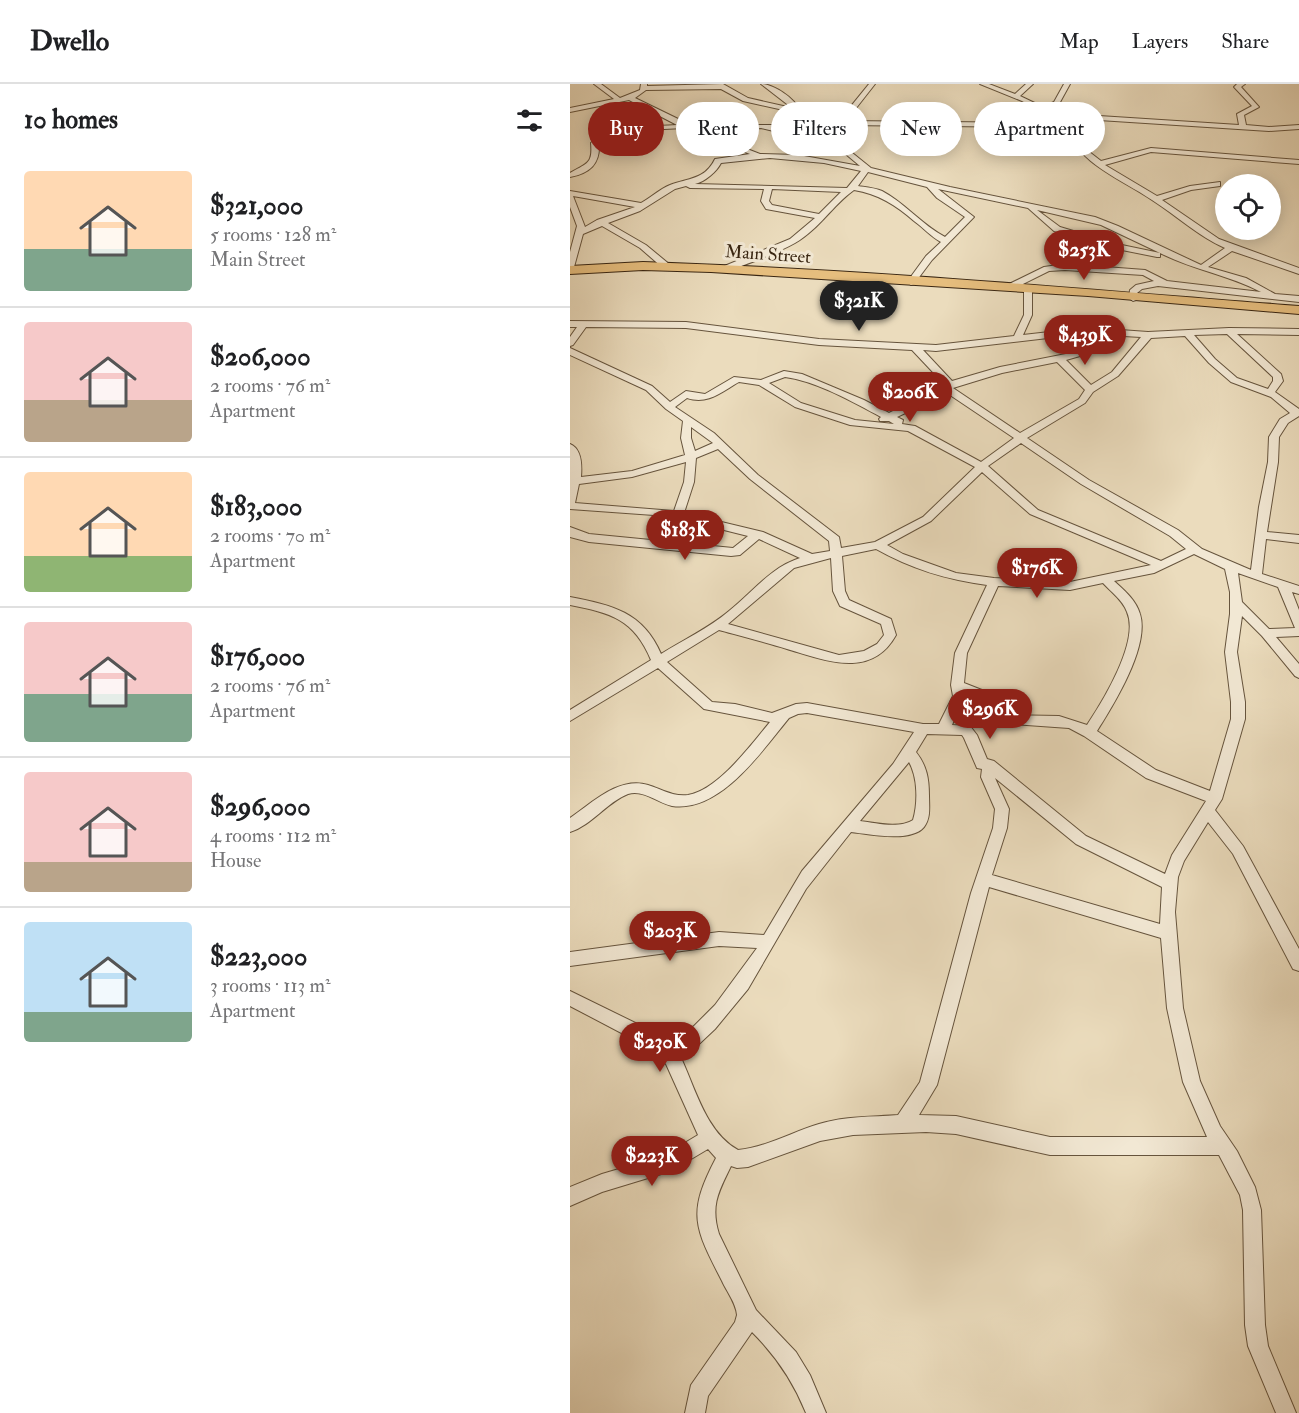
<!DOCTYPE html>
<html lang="en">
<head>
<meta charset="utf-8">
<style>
	body { margin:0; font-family:"IM FELL Double Pica",serif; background:#f6f6f6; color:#202124; height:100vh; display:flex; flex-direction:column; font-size:22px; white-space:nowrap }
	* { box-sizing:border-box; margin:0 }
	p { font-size:20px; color:#757577 }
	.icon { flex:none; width:33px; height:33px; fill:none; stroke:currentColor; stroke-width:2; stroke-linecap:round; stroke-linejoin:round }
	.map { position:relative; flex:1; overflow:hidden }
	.panel { display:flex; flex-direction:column; background:#fff; width:570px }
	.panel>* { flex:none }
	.guide { position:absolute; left:18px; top:18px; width:570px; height:54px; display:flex; gap:12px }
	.tools { position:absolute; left:645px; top:90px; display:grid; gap:12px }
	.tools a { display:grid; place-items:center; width:66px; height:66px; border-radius:50%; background:#fff; box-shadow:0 3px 15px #0003; font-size:30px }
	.price { position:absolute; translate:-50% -51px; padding:0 14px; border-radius:21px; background:#8f2418; color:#fff; font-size:20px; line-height:39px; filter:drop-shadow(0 2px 3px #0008) }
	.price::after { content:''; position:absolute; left:50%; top:36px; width:18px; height:14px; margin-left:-9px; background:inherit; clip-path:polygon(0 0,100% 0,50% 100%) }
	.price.current { background:#222; color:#fff }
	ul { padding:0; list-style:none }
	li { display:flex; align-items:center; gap:18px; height:150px; padding:0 24px }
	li+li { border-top:2px solid #e0e0e0 }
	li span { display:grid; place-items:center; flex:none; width:168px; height:120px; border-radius:6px; color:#555 }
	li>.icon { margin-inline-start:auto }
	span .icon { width:72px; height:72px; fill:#fffc; stroke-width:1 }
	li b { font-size:26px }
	h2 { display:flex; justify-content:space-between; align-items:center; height:72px; padding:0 24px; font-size:26px }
	.chip { padding:0 21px; border-radius:27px; background:#fff; box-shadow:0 3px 15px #0003; font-size:21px; line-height:54px }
	.chip.current { background:#8f2418; color:#fff }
	header { display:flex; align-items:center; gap:36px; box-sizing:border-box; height:84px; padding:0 30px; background:#fff; border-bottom:2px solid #e0e0e0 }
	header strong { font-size:28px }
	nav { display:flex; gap:33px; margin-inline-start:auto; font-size:21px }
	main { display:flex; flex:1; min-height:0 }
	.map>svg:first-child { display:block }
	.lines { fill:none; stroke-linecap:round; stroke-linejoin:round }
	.minor-casing { stroke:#66543d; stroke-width:2 }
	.highway-casing { stroke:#392612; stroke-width:2 }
	.minor { fill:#f2e8d4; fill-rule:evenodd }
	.highway { fill:#e6be7e; fill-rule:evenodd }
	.labels { text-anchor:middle; stroke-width:6; stroke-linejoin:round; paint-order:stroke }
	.far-street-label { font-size:18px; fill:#392612; stroke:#f2e8d4 }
</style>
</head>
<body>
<header>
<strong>Dwello</strong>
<nav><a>Map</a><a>Layers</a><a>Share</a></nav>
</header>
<main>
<section class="panel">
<h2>10 homes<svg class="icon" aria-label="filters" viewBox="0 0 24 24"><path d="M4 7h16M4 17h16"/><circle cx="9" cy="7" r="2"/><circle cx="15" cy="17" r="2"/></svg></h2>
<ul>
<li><span style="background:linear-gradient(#ffd9b3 65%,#7fa58c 0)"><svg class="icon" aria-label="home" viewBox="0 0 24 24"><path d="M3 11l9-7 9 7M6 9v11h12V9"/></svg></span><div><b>$321,000</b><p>5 rooms · 128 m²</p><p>Main Street</p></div></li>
<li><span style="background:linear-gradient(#f6c9c9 65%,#b9a48a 0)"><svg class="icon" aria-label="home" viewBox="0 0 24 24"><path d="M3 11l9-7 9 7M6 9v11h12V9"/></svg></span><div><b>$206,000</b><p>2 rooms · 76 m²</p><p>Apartment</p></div></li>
<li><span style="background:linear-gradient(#ffd9b3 70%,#8fb573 0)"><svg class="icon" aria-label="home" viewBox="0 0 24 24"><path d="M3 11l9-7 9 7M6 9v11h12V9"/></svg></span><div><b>$183,000</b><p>2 rooms · 70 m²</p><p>Apartment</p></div></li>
<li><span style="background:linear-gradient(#f6c9c9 60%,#7fa58c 0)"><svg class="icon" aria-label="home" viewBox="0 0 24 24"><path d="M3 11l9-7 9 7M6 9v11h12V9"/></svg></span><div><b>$176,000</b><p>2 rooms · 76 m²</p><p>Apartment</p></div></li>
<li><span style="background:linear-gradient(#f6c9c9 75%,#b9a48a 0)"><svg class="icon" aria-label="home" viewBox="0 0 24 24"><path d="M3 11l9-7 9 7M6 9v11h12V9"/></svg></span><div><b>$296,000</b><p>4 rooms · 112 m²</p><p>House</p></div></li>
<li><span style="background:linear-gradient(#bfe0f5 75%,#7fa58c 0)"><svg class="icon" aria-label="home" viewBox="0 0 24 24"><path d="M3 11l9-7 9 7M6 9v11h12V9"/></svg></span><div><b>$223,000</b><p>3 rooms · 113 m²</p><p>Apartment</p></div></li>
</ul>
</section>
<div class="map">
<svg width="729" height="1329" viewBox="0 0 729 1329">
	<rect width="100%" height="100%" fill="#ebdcbd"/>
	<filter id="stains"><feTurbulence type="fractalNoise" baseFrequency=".00333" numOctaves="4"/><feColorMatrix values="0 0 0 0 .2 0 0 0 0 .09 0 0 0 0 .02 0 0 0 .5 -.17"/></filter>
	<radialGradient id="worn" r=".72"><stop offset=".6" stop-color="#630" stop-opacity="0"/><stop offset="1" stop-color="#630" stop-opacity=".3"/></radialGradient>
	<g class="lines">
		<defs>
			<path id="minor" d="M24,0H31L50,14L70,6L71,0H77V2L153,0L178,14L222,24L191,0C203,0 225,14 229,26L249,33L269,37L299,0H305L276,37L462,39L487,37L452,17L410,0H419L445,10L456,0H463L450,12L473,23L484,18L494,0H500L489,20L478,26L497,37L495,40L462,43L271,41L255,39L265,55L301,84L380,103L525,133L548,142L631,181L655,164C628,152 607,132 582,116C551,95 509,80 495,43L505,37L529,32L669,41L667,30L682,22L664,3L667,0H675L671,3L689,23L674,31L676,41L699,43L729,41V45L699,47L529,36L509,40L502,44L513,63L531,77L581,64L729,76V80L581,68L535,81L587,112L620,102L650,98V102L621,106L592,116L649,155L729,184V190L662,167L638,183L676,194L705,210L729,212V218L588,202L572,205L567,209L566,216L563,217L559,214L560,206L566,201L584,197L573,191L495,186L479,187L441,206H435V202L474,183L495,180L575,186L597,197L691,208C659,191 623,186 590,169V173H587L542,164L484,147L458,124L368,105L404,133L362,176L344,200L341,201L337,198L356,172L371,158C360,152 354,144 344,137C326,121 308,110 284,106C263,121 248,146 225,159C207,169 175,181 155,188L151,185L152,183L220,155L245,134L196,125L191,117L194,105L120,104L116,102L105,105L70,127L38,139L76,161L99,180V184H93L70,164L32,142L13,150L4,183L0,186V168L7,142L0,123V107L71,119C80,114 90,105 100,101C118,94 135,96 145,75L180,70L114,44L54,47L35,53L29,60C30,80 20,89 0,93V89C17,79 23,80 21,59C44,35 78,44 107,41L59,16L0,28V24L44,15ZM151,5L173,17L227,29L247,37L260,57L290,82L234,72L239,65L228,53L217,46L203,41H178L139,50L65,14L76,6ZM191,44L212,49L231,65L227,71L190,70L146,53L166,47ZM200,74L254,79L291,87L277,104L125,100C135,98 147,87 151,79ZM298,88L357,103L367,114L395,133L375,153C352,141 335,119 312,107C305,104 295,103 288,102ZM202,105L271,108L249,130L202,121L199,117ZM3,112L65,123L27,136L15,143ZM467,126L531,141L590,169L547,160L490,143Z
				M458,202L462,205V231L453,251L497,246L536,245L578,248L659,244L729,245V251L667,250L711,290L713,297L705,308L729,325V332L718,339L709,353L708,378L697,448L729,451V459L696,455L692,490L729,502V510L722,508L729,526V552L706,553L729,580V594L725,592L692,552L672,532L667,568L675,618V635L652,715L645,726L673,762L729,865V887L723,885L663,770L638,738L614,777L608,793L605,828L613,924L630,997L650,1042L667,1067L685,1103L691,1126L695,1241L698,1262L726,1329H706L678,1262L675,1241L673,1126L670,1111L649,1071H480L386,1050L356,1048L283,1051L250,1057L178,1083L167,1084L161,1082C149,1107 140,1121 149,1150L186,1226L226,1268L240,1291L256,1329H236C223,1297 206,1272 182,1248L138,1312L135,1329H115L121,1301L165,1238L167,1231C166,1219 157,1208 152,1197C124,1143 117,1129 146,1074L138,1065L101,1087L32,1108L0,1122V1103L32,1090L93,1072L128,1051L96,980L80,964L0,922V907L92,952L103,963L145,921L187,864L149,862L0,882V868L149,848L194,851L232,787L323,680L344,648L237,629L228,630L219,634C192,667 150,729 102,722C88,719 73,705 58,710C37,718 22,741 0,748V734C22,719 49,692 78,701C91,705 103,713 118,711C148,706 181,661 200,638L134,625L88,584L0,637V626L81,576C64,535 41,529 0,521V513C42,521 73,528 91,570C113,556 139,544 159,527C183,508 201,483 230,474L189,455L170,471L161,472L19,458L0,453V443L19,450L163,464L178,452L98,432L0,425V360C12,365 12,381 11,393L62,387L115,371L111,354L113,337L96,325L76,306L0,271V264L82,302L100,318L116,307L135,310L164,293L191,296L214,287L232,290L294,316L319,329L375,301L342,266L249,261L116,244L16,243L3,261L0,262V253L7,243H0V237L116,238L249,255L366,261L444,252L454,231V205ZM657,250L703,293V297L698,305L667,294L645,275L624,251ZM536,251L571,253L542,288L521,301L496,276L517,270L503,252ZM495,252L506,268L430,283L382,297L353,266L366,267ZM615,252L639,279L661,298L701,313L720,329L710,335L699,353L698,378L689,423L681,486L632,465L608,446L519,396L457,354L515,319L523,308L548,292L581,254ZM487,278L515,306L509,315L450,349L383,304L432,289ZM215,293C246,297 283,318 311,333L309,335L310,337H319L324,340L285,336L231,319L199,299ZM169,298L189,301L225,323L280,341L338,347L405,383L353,433L305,458L271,464L269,453L188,391L144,349L105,323L117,314C138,321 151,308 169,298ZM377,309L444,354L411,378L345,342L332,340L333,336L327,333ZM121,343L143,359L125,367L121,354ZM451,359L511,400L600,452L616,465L591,477L468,426L418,382ZM148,365L180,395L259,457L260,467L242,470L193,448L114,429L124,398L126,374ZM116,378L114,398L104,427L5,419L9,400L62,393ZM412,388L460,430L581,481L500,498L424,494L386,489L333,470L317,461L361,437ZM306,465C341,485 378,496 417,501L385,569L381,601L383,612L369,640H353L237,619L226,620L202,629L165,620L142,618L97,578L149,546C171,552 194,558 217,565C255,576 301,596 326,551L321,535L279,516L275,507L272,472ZM624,470L655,485L660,508V530L655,568L661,618V635L640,707L586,686L527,647C544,620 580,562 570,530C566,516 554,506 544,497L584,489ZM261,474L263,507L270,522L311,540L314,551L307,560L294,567L269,571L158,540L224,484ZM668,489L708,503L725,544L699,545L672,518ZM533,499C541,508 553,516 557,528C570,557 533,617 517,641L489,632L439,631L422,610L394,599L397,569L428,502L500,506ZM395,609L412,616L430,639L499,644L514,652L576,694L636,717L602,771L595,790L516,752L424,677L417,675L407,651L400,642L382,641ZM357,650L392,651L394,654L407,684L412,685L411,693L425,725L423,744L401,809L350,998L328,1031C302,1033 274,1032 249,1040C222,1048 197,1063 168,1066C137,1049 126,1007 112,976L145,945L178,905L236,805L281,748C298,750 341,759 354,743C361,734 359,722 359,712C359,695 357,682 346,668ZM339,678C348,694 348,719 343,736C329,745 306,739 290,737ZM425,694L506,760L592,803L590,840L422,791L437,744L439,725ZM419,803L591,854L597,924L613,998L637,1053H480L386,1032L349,1031L367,1001Z"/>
			<path id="highway" d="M73,178C292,185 511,205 729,222V230L518,212L141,188L73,186L0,190V182Z"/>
		</defs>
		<!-- minor casing -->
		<use href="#minor" class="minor-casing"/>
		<!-- highway casing -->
		<use href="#highway" class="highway-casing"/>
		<!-- minor -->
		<use href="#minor" class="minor"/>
		<!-- highway -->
		<use href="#highway" class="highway"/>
	</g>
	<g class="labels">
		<!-- far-street labels -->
		<g class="far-street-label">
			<text transform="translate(198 170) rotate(4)" y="6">Main Street</text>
		</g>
	</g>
	<rect width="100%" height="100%" filter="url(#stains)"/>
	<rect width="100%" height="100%" fill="url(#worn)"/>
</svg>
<div class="tools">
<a><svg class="icon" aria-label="locate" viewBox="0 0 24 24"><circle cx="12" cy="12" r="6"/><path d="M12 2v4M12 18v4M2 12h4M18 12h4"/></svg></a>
</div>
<b class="price" style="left:514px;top:197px">$253K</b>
<b class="price current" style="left:289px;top:248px">$321K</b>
<b class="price" style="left:515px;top:282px">$439K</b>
<b class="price" style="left:340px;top:339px">$206K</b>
<b class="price" style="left:115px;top:477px">$183K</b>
<b class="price" style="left:467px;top:515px">$176K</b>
<b class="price" style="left:420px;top:656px">$296K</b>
<b class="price" style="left:100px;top:878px">$203K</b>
<b class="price" style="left:90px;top:989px">$230K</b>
<b class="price" style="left:82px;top:1103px">$223K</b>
<div class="guide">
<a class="chip current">Buy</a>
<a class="chip">Rent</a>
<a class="chip">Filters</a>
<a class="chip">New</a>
<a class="chip">Apartment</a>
</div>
</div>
</main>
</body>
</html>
